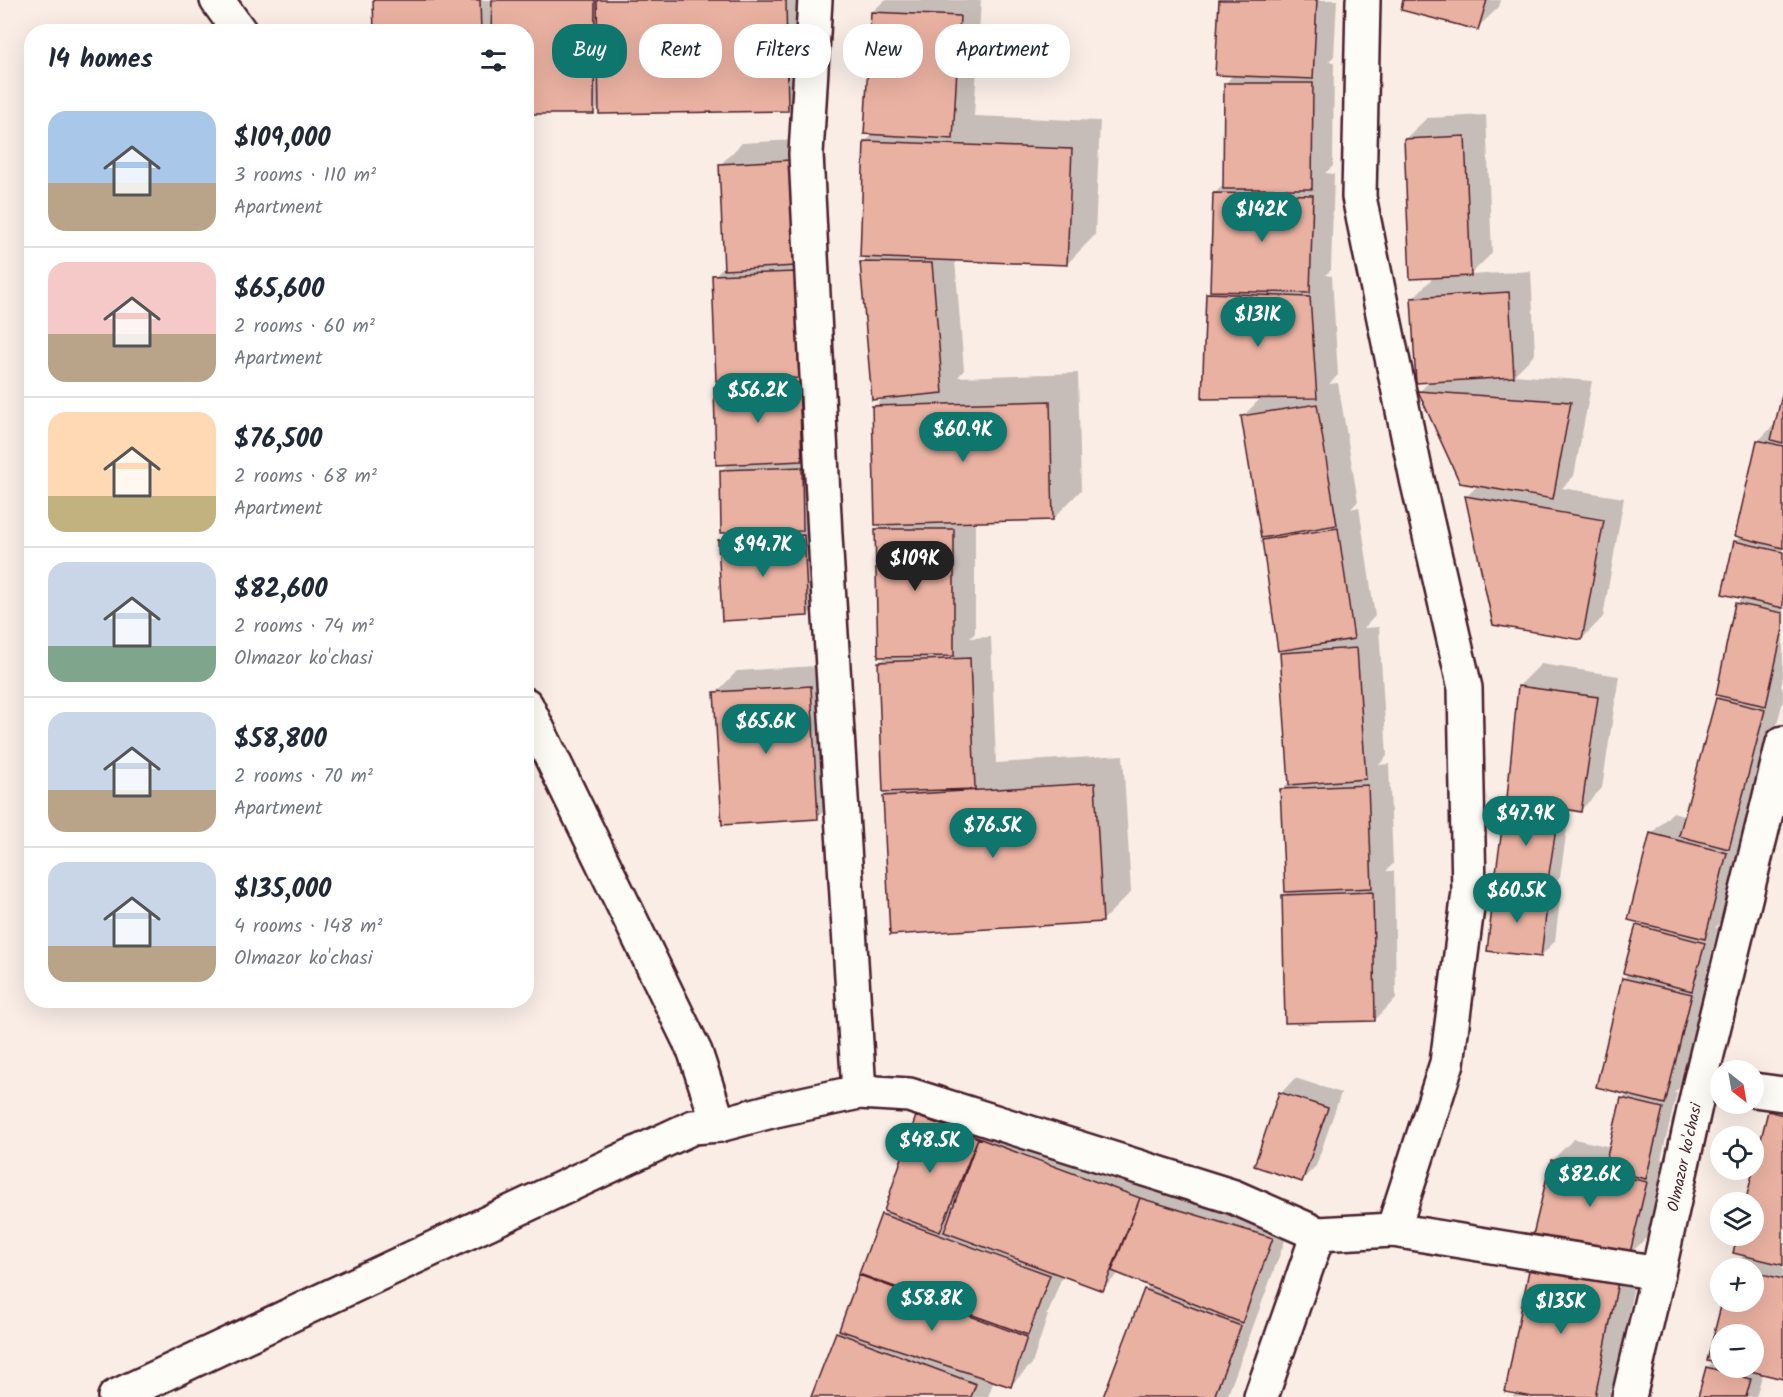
<!DOCTYPE html>
<html lang="en">
<head>
<meta charset="utf-8">
<style>
	body { margin:0; font-family:Kalam,sans-serif; background:#f6f6f7; color:#1f2937; height:100vh; display:flex; flex-direction:column; font-size:22px; white-space:nowrap }
	* { box-sizing:border-box; margin:0 }
	p { font-size:20px; color:#747a83 }
	.icon { flex:none; width:33px; height:33px; fill:none; stroke:currentColor; stroke-width:2; stroke-linecap:round; stroke-linejoin:round }
	.map { position:relative; flex:1; overflow:hidden }
	.sheet { position:absolute; left:24px; top:24px; width:510px; height:984px; display:flex; flex-direction:column; background:#fff; border-radius:24px; box-shadow:0 6px 24px #0002 }
	.sheet>* { flex:none }
	.top-card { position:absolute; left:552px; top:24px; width:570px; height:54px; display:flex; gap:12px }
	.needle { width:39px; rotate:149deg }
	.controls { position:absolute; left:1710px; top:1060px; display:grid; gap:12px }
	.controls a { display:grid; place-items:center; width:54px; height:54px; border-radius:50%; background:#fff; box-shadow:0 6px 24px #0002; font-size:30px }
	.price { position:absolute; translate:-50% -51px; padding:0 14px; border-radius:21px; background:#0f766e; color:#fff; font-size:20px; line-height:39px; filter:drop-shadow(0 2px 3px #0008) }
	.price::after { content:''; position:absolute; left:50%; top:36px; width:18px; height:14px; margin-left:-9px; background:inherit; clip-path:polygon(0 0,100% 0,50% 100%) }
	.price.active { background:#222; color:#fff }
	ul { padding:0; list-style:none }
	li { display:flex; align-items:center; gap:18px; height:150px; padding:0 24px }
	li+li { border-top:2px solid #e0e1e3 }
	li span { display:grid; place-items:center; flex:none; width:168px; height:120px; border-radius:18px; color:#555 }
	li>.icon { margin-inline-start:auto }
	span .icon { width:72px; height:72px; fill:#fffc; stroke-width:1 }
	li b { font-size:26px }
	h2 { display:flex; justify-content:space-between; align-items:center; height:72px; padding:0 24px; font-size:26px }
	.pill { padding:0 21px; border-radius:24px; background:#fff; box-shadow:0 6px 24px #0002; font-size:21px; line-height:54px }
	.pill.active { background:#0f766e; color:#fff }
	.map>svg:first-child { display:block }
	.shadow { fill:#0003; fill-rule:evenodd }
	.building { fill:#e9b1a1; stroke:#4a1f2b; stroke-width:1.5 }
	.lines { fill:none; stroke-linecap:round; stroke-linejoin:round }
	.minor-casing { stroke:#4a1f2b; stroke-width:38 }
	.minor { stroke:#fdfcf7; stroke-width:33 }
	.labels { text-anchor:middle; stroke-width:4.5; stroke-linejoin:round; paint-order:stroke }
	.street-label { font-size:16px; fill:#4a1f2b; stroke:#fdfcf7 }
</style>
</head>
<body>
<div class="map">
<svg width="1783" height="1397" viewBox="0 0 1783 1397">
	<rect width="100%" height="100%" fill="#f9ede6"/>
	<filter id="ink" filterUnits="userSpaceOnUse"><feTurbulence type="fractalNoise" baseFrequency=".0167" numOctaves="2"/><feDisplacementMap in="SourceGraphic" scale="12" xChannelSelector="R" yChannelSelector="G"/><feConvolveMatrix kernelMatrix="1 2 1 2 8 2 1 2 1" color-interpolation-filters="sRGB"/></filter>
	<g filter="url(#ink)">
		<!-- shadow -->
		<path class="shadow" d="M374,0H815L816,81L788,109L600,105L593,113L526,32H375Z
			M885,0H981L974,116L1100,121L1095,235L1067,264L955,260L964,370L958,377L1078,373L1081,490L1053,519L975,521V633L970,638L991,637L996,763L1123,755L1131,892L1102,921L884,797L891,790L880,662L887,656L876,529L883,523L874,407L884,397L861,263L868,256L866,141L874,133L872,12Z
			M1220,0H1337L1334,56L1328,62H1334L1333,166L1325,173L1334,174L1331,270L1325,275L1332,276L1338,375L1329,384L1338,383L1358,501L1351,509L1359,507L1375,616L1364,628L1379,627L1387,756L1379,765L1389,764L1393,864L1386,871H1394L1396,998L1375,1020L1284,895L1289,890L1282,790L1290,781L1282,653L1287,648L1264,541L1269,535L1242,417L1262,397L1207,294L1212,290L1215,193L1224,184L1225,84L1234,74Z
			M1405,0H1501L1499,7L1477,28Z
			M1486,115L1492,253L1470,275L1531,271L1535,354L1514,375L1592,381L1574,476L1562,488L1624,498L1603,617L1582,639L1494,623L1467,496L1479,484L1420,391L1430,381L1413,298L1435,276L1405,139L1427,118Z
			M812,139L829,593L807,615L720,540L729,532L721,471L729,463L715,387L723,379L714,276L725,265L720,165L742,143Z
			M1783,398V677L1781,687L1783,688V701L1727,916L1715,928H1718L1707,971L1712,972L1686,1080L1674,1093H1677L1661,1159L1667,1161L1650,1234L1628,1256L1552,1160L1574,1139L1611,1147L1622,1099L1628,1093L1598,1086L1624,978L1629,973L1625,972L1637,925L1641,921L1651,834L1673,812L1686,816L1717,698L1721,695L1736,604L1743,597L1735,542L1741,536L1759,440L1777,422Z
			M1541,664L1619,676L1602,788L1581,810L1570,808L1560,877L1555,883L1562,884L1555,941L1541,956L1495,892L1502,886L1508,802L1512,798L1519,686Z
			M832,665L839,796L818,817L716,693L737,671Z
			M1295,1078L1341,1093L1316,1166L1302,1180L1281,1093Z
			M939,1095L1294,1216L1227,1397H1104L1145,1290L1150,1285L1119,1273L1103,1289L1063,1274L1049,1311L1046,1315H1048L1032,1364L1010,1386L994,1380L988,1397H813L837,1333L841,1328L882,1215L887,1210L917,1117Z
			M1783,1098V1377L1763,1372L1756,1397H1699L1707,1368L1714,1361L1723,1302H1754V1269H1731L1744,1255L1739,1236H1754V1203H1747L1769,1112ZM1720,1335H1754V1368H1720Z
			M1639,1260L1614,1386L1609,1391H1612L1611,1397H1513L1517,1392L1507,1390Z"/>
		<!-- building -->
		<path class="building" d="M373,0H480L481,32H374Z
			M492,0H595L594,114H526V32H491Z
			M597,0H786L788,111L599,114Z
			M1219,0H1317L1313,79L1215,75Z
			M1403,0H1487L1478,30L1401,10Z
			M871,12L960,16L953,139L864,134Z
			M1224,83H1313L1312,189H1223Z
			M1465,136L1471,276L1410,279L1404,139Z
			M864,141L1072,149L1067,265L860,257Z
			M791,160L796,266L724,270L719,164Z
			M1213,193L1313,195L1310,293L1210,291Z
			M860,262L932,263L943,393L872,400Z
			M795,272L799,378L716,381L712,275Z
			M1509,292L1514,377L1416,383L1411,298Z
			M1206,293L1310,297L1317,398L1202,399Z
			M799,383L802,461L716,465L714,387Z
			M1418,391L1571,402L1553,499L1460,483Z
			M1783,391V443L1771,440Z
			M1050,401L1053,520L875,525L872,406Z
			M1317,404L1337,525L1261,538L1241,416Z
			M1757,440L1783,446V548L1735,536Z
			M802,467L803,531L721,533L720,470Z
			M1465,496L1604,520L1582,640L1493,625Z
			M1338,528L1354,639L1278,651L1262,540Z
			M875,529H954V656L878,657Z
			M804,535L808,616L722,621L718,540Z
			M1734,541L1783,552V608L1722,594Z
			M1735,603L1783,613V629L1766,706L1716,695Z
			M1357,648L1366,779L1289,785L1280,653Z
			M970,658L975,789L883,792L878,662Z
			M811,686L818,819L722,825L714,692Z
			M1518,686L1598,697L1581,812L1507,798Z
			M1716,698L1765,710L1729,849L1679,836Z
			M1095,783L1103,922L890,935L883,796Z
			M1368,785L1372,888L1285,892L1280,789Z
			M1506,801L1559,809L1546,893L1494,886Z
			M1650,833L1727,853L1705,939L1628,920Z
			M1373,892L1375,1021L1285,1023L1282,895Z
			M1494,892L1548,898L1541,957L1487,951Z
			M1636,925L1705,943L1692,991L1623,973Z
			M1622,978L1692,994L1665,1104L1596,1087Z
			M1279,1092L1328,1108L1302,1182L1254,1166Z
			M1621,1098L1663,1108L1646,1179L1604,1169Z
			M1768,1111L1783,1115V1265L1733,1253L1737,1236H1754V1203H1745Z
			M916,1116L978,1138L940,1232L884,1211Z
			M978,1138L1140,1198L1103,1291L944,1232Z
			M1551,1160L1647,1182L1629,1257L1533,1235Z
			M1140,1198L1273,1238L1242,1323L1112,1271Z
			M881,1214L1050,1275L1028,1335L859,1274Z
			M1530,1265L1618,1282L1595,1397H1532L1505,1392Z
			M1754,1272L1783,1279V1379L1738,1368H1754V1335H1720V1364L1707,1361L1722,1302H1754Z
			M859,1275L1027,1337L1011,1387L839,1330Z
			M1144,1289L1241,1326L1214,1397H1103Z
			M836,1332L976,1384L971,1397H811Z
			M1706,1367L1751,1379L1746,1397H1698Z"/>
		<g class="lines">
			<defs>
				<g id="minor">
					<path d="M217,0L240,32"/>
					<path d="M815,0L806,154L825,536L859,1092"/>
					<path d="M1363,0L1359,197L1417,479L1465,688L1469,892L1447,1063L1393,1230"/>
					<path d="M1754,1090L1783,1094"/>
					<path d="M719,1125L775,1110L859,1092L909,1095L1234,1197L1318,1234L1393,1230L1658,1273"/>
					<path d="M115,1397L693,1127L719,1125L695,1052L526,705"/>
					<path d="M1261,1397L1318,1234"/>
					<path id="s1" d="M1629,1397L1658,1273L1700,1083L1783,743"/>
				</g>
			</defs>
			<!-- minor casing -->
			<use href="#minor" class="minor-casing"/>
			<!-- minor -->
			<use href="#minor" class="minor"/>
		</g>
	</g>
	<g class="labels">
		<!-- street labels -->
		<g class="street-label">
			<text dy="6" stroke="none"><textPath href="#s1" startOffset="246">Olmazor ko'chasi</textPath></text>
		</g>
	</g>
</svg>
<div class="controls">
<a><svg class="needle" viewBox="-14 -14 28 28"><path d="M0-13l5 13h-10z" fill="#e53935"/><path d="M0 13l5-13h-10z" fill="#747a83"/></svg></a>
<a><svg class="icon" aria-label="locate" viewBox="0 0 24 24"><circle cx="12" cy="12" r="6"/><path d="M12 2v4M12 18v4M2 12h4M18 12h4"/></svg></a>
<a><svg class="icon" aria-label="layers" viewBox="0 0 24 24"><path d="M12 4l9 5-9 5-9-5zM3 14l9 5 9-5"/></svg></a>
<a>+</a>
<a>−</a>
</div>
<b class="price" style="left:1262px;top:243px">$142K</b>
<b class="price" style="left:1258px;top:348px">$131K</b>
<b class="price" style="left:758px;top:424px">$56.2K</b>
<b class="price" style="left:963px;top:463px">$60.9K</b>
<b class="price" style="left:763px;top:578px">$94.7K</b>
<b class="price active" style="left:915px;top:592px">$109K</b>
<b class="price" style="left:766px;top:755px">$65.6K</b>
<b class="price" style="left:1526px;top:847px">$47.9K</b>
<b class="price" style="left:993px;top:859px">$76.5K</b>
<b class="price" style="left:1517px;top:924px">$60.5K</b>
<b class="price" style="left:930px;top:1174px">$48.5K</b>
<b class="price" style="left:1590px;top:1208px">$82.6K</b>
<b class="price" style="left:932px;top:1332px">$58.8K</b>
<b class="price" style="left:1561px;top:1335px">$135K</b>
<div class="top-card">
<a class="pill active">Buy</a>
<a class="pill">Rent</a>
<a class="pill">Filters</a>
<a class="pill">New</a>
<a class="pill">Apartment</a>
</div>
<section class="sheet">
<h2>14 homes<svg class="icon" aria-label="filters" viewBox="0 0 24 24"><path d="M4 7h16M4 17h16"/><circle cx="9" cy="7" r="2"/><circle cx="15" cy="17" r="2"/></svg></h2>
<ul>
<li><span style="background:linear-gradient(#a9c7e8 60%,#b9a48a 0)"><svg class="icon" aria-label="home" viewBox="0 0 24 24"><path d="M3 11l9-7 9 7M6 9v11h12V9"/></svg></span><div><b>$109,000</b><p>3 rooms · 110 m²</p><p>Apartment</p></div></li>
<li><span style="background:linear-gradient(#f6c9c9 60%,#b9a48a 0)"><svg class="icon" aria-label="home" viewBox="0 0 24 24"><path d="M3 11l9-7 9 7M6 9v11h12V9"/></svg></span><div><b>$65,600</b><p>2 rooms · 60 m²</p><p>Apartment</p></div></li>
<li><span style="background:linear-gradient(#ffd9b3 70%,#c2b280 0)"><svg class="icon" aria-label="home" viewBox="0 0 24 24"><path d="M3 11l9-7 9 7M6 9v11h12V9"/></svg></span><div><b>$76,500</b><p>2 rooms · 68 m²</p><p>Apartment</p></div></li>
<li><span style="background:linear-gradient(#c9d6e8 70%,#7fa58c 0)"><svg class="icon" aria-label="home" viewBox="0 0 24 24"><path d="M3 11l9-7 9 7M6 9v11h12V9"/></svg></span><div><b>$82,600</b><p>2 rooms · 74 m²</p><p>Olmazor ko'chasi</p></div></li>
<li><span style="background:linear-gradient(#c9d6e8 65%,#b9a48a 0)"><svg class="icon" aria-label="home" viewBox="0 0 24 24"><path d="M3 11l9-7 9 7M6 9v11h12V9"/></svg></span><div><b>$58,800</b><p>2 rooms · 70 m²</p><p>Apartment</p></div></li>
<li><span style="background:linear-gradient(#c9d6e8 70%,#b9a48a 0)"><svg class="icon" aria-label="home" viewBox="0 0 24 24"><path d="M3 11l9-7 9 7M6 9v11h12V9"/></svg></span><div><b>$135,000</b><p>4 rooms · 148 m²</p><p>Olmazor ko'chasi</p></div></li>
</ul>
</section>
</div>
</body>
</html>
